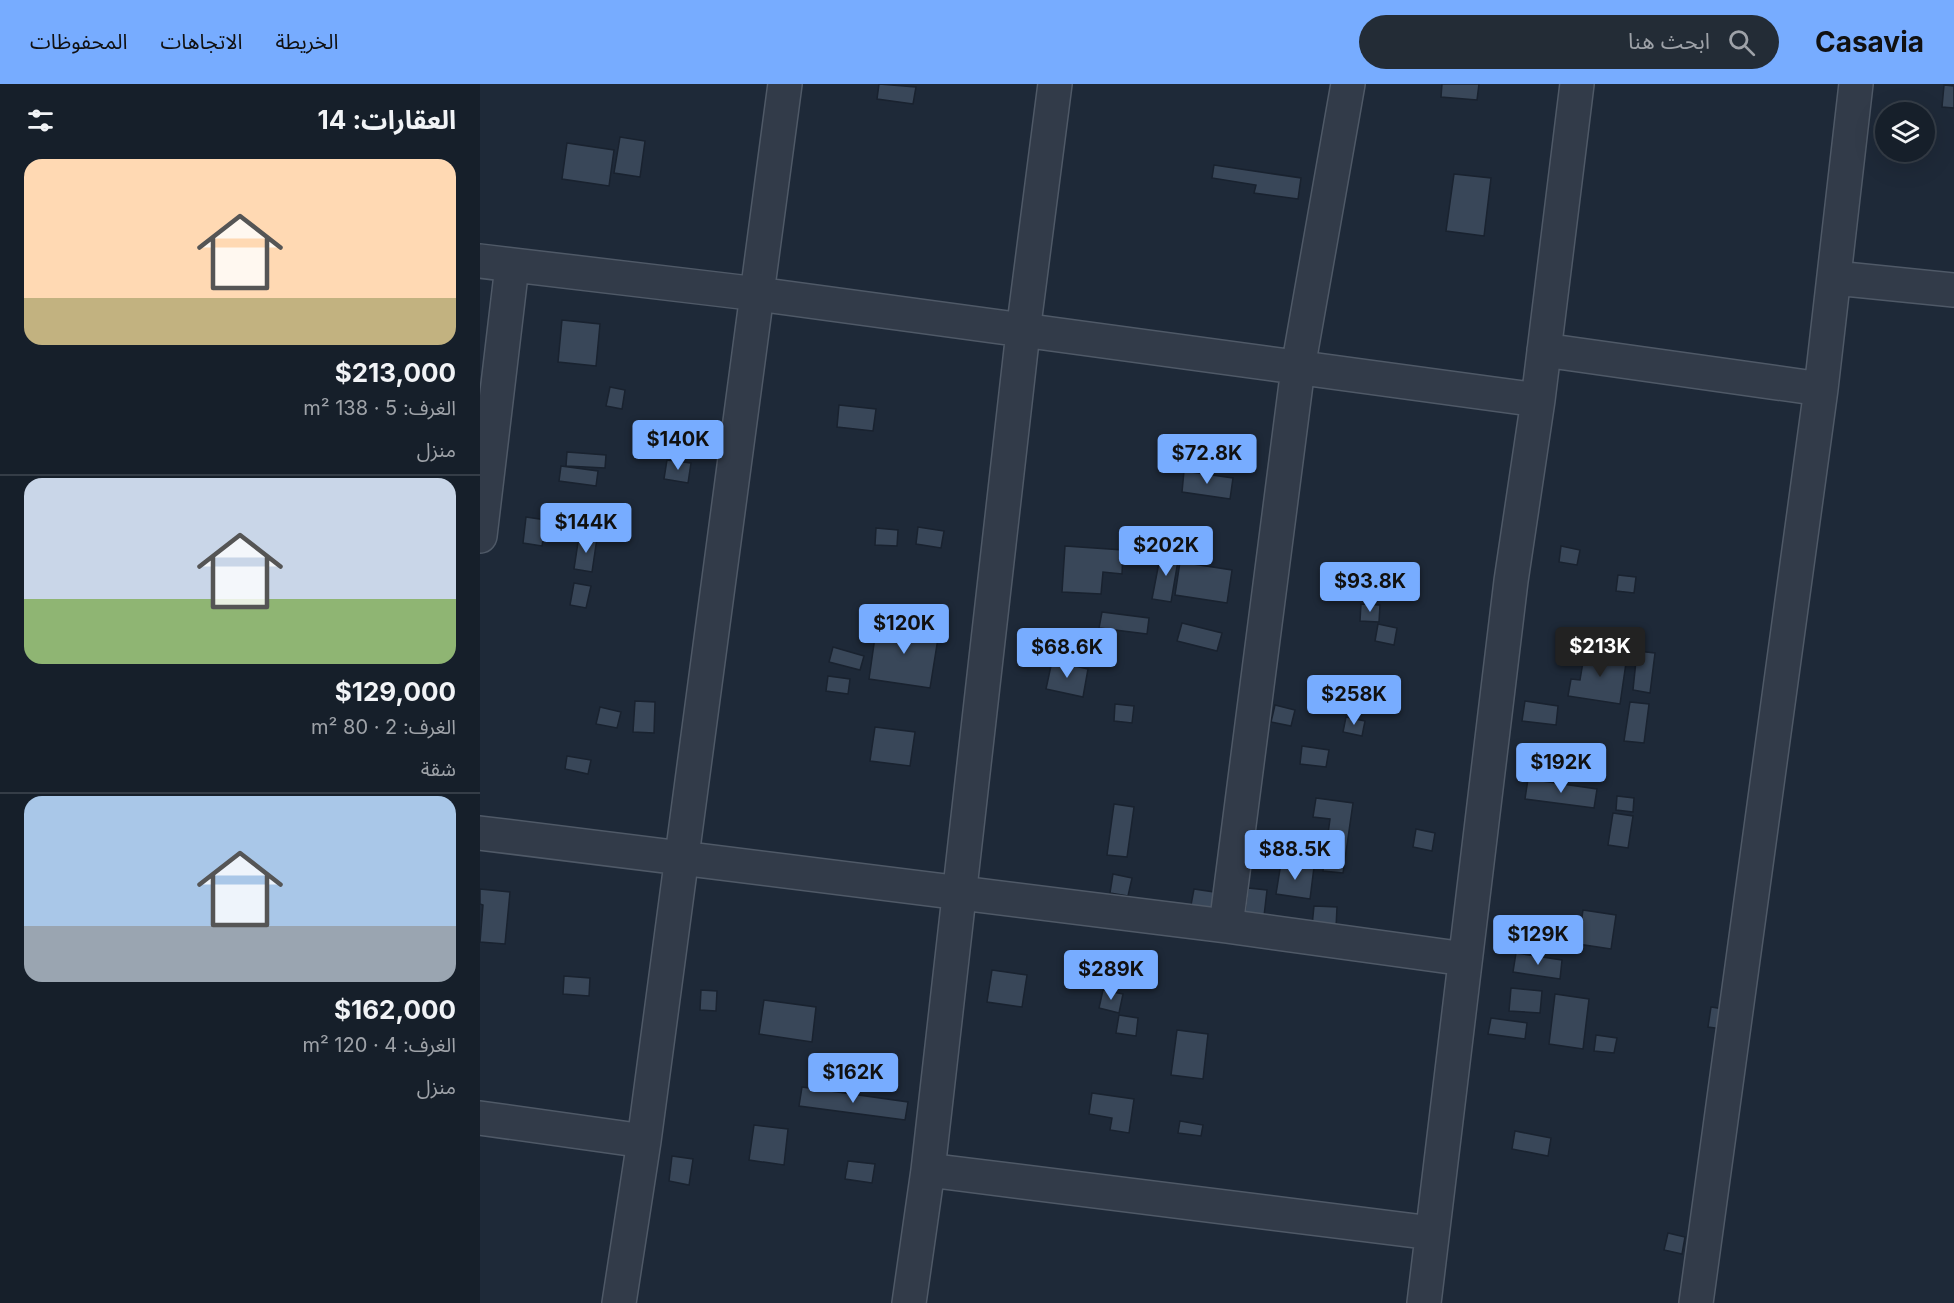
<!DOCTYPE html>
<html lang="ar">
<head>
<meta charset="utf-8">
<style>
	body { margin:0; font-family:Inter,"Noto Sans Arabic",sans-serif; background:#232c36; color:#f1f3f6; direction:rtl; height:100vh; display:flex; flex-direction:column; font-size:22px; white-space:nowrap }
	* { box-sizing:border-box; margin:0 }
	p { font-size:20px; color:#9ea2a8 }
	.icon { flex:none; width:33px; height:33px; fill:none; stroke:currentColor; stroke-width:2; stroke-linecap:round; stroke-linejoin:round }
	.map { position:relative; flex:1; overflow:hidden; direction:ltr }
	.drawer { display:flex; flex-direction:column; background:#161f2a; width:480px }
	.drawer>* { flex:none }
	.fabs { position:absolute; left:1395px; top:18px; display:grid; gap:12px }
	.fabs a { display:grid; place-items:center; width:60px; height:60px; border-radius:50%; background:#161f2a; box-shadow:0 6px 24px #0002,0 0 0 2px #353d47; font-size:30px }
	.price { position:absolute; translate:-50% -51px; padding:0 14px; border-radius:6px; background:#77acff; color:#111; font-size:20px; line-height:39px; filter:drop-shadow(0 2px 3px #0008) }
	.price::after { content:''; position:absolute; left:50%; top:36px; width:18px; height:14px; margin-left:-9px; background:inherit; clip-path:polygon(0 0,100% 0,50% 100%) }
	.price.selected { background:#222; color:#fff }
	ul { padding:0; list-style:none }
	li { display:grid; align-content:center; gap:12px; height:318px; padding:0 24px }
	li+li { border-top:2px solid #353d47 }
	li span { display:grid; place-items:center; height:186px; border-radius:18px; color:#555 }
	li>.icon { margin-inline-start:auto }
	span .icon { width:108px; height:108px; fill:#fffc; stroke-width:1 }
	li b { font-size:26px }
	h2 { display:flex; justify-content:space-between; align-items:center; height:72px; padding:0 24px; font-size:26px }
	header { display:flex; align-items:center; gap:36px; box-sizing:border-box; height:84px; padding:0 30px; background:#77acff; color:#111 }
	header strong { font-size:28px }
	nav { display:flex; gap:33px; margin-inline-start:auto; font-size:21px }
	.search { width:420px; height:54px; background:#232c36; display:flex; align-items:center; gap:15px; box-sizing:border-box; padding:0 21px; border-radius:33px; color:#9ea2a8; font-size:22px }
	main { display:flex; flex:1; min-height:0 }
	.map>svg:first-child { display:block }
	.building { fill:#394759; stroke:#19222f; stroke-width:1.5 }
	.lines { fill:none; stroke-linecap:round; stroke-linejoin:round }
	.minor-casing { stroke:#4f5967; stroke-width:36 }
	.minor { stroke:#323b49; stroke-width:33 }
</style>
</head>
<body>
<header>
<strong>Casavia</strong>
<div class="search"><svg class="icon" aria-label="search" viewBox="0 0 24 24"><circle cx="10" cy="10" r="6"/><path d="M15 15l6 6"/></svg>ابحث هنا</div>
<nav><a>الخريطة</a><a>الاتجاهات</a><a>المحفوظات</a></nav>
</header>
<main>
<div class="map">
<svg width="1474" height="1219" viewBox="0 0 1474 1219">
	<rect width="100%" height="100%" fill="#1e2938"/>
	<!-- building -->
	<path class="building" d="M399,0L436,3L433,20L397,15Z
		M962,0H999L997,16L961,13Z
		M1464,1L1474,2V24L1462,23Z
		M140,53L165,57L160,93L134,89Z
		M87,59L134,66L129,102L82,95Z
		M734,81L821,94L818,115L774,109L776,101L732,94Z
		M974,90L1011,94L1004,152L966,147Z
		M82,236L120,240L116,282L78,278Z
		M130,303L145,306L142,325L126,322Z
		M359,321L396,325L393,347L357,343Z
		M87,368L126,371L125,384L86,382Z
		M187,376L211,379L208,399L184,395Z
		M81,382L118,387L116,402L79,397Z
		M704,387L753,394L750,415L702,408Z
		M46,433L66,436L62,462L43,459Z
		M438,443L464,447L461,464L436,460Z
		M396,444L418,446L417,462L395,461Z
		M99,452L117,454L112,488L94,485Z
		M585,462L643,466L642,490L623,488L621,510L582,508Z
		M1081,462L1100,466L1097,481L1079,478Z
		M681,468L699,471L691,518L672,515Z
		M700,478L752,486L747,519L695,511Z
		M1138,491L1156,493L1154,509L1136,507Z
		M94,499L111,502L106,524L90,521Z
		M881,520L900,521L899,538L880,537Z
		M622,528L669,534L667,550L619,544Z
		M397,539L459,548L450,604L389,595Z
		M702,539L742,549L737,567L697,557Z
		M898,540L917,544L914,561L895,557Z
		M353,563L384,572L380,586L349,578Z
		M1105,566L1147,572L1140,620L1088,612L1091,595L1100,596Z
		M1157,567L1175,569L1170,609L1153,606Z
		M572,577L608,585L603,613L566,605Z
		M348,592L370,595L368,610L346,607Z
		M155,617L175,618L174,649L153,648Z
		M1045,617L1078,622L1076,641L1042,637Z
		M1150,618L1169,620L1164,659L1144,657Z
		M635,620L654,622L652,639L634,637Z
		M795,621L815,626L811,642L791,638Z
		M120,623L141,628L137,644L116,640Z
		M866,633L885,637L882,652L863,648Z
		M395,643L435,648L430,682L390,677Z
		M822,662L849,666L846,683L820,680Z
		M87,672L111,676L108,690L85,685Z
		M1048,695L1117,705L1114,724L1045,715Z
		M1137,712L1154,714L1153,728L1136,726Z
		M836,714L873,719L863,789L843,787L850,735L833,733Z
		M634,720L654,723L647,773L627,771Z
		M1133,729L1153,732L1148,764L1128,761Z
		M936,745L955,749L952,767L933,763Z
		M801,779L834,783L830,815L796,810Z
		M633,790L652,794L648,812L630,809Z
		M768,804L787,806L784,832L765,829Z
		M0,805L30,808L25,860L0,858L3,821L0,820Z
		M714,805L734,808L732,824L711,821Z
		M834,822L857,823L856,844L832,842Z
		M1103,826L1136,831L1131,865L1098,860Z
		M1036,869L1082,876L1080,895L1033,888Z
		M512,886L547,891L542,923L507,918Z
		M84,892L110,894L109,912L83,910Z
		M1031,904L1062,907L1060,929L1029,927Z
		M221,906L237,907L236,927L220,926Z
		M623,906L643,910L639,929L619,924Z
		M1075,910L1109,915L1103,965L1069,960Z
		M284,916L336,923L332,958L279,950Z
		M1231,923L1244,925L1242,945L1228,943Z
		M639,931L658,934L656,952L636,949Z
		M1011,934L1047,939L1045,955L1008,950Z
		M697,946L728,950L723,995L691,991Z
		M1116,951L1137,954L1134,969L1114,967Z
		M322,1003L428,1018L425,1036L319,1022Z
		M612,1009L654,1015L649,1049L630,1046L632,1034L609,1030Z
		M700,1037L723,1041L721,1052L698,1049Z
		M274,1041L308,1045L304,1081L269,1076Z
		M1035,1047L1071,1054L1068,1072L1032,1065Z
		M192,1072L213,1075L209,1101L189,1097Z
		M368,1077L395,1080L392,1099L365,1095Z
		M1188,1149L1205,1153L1202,1170L1184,1166Z"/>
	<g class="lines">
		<defs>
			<path id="minor" d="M0,177L278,210L1058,316
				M1355,194L1474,206
				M1064,266L1341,305
				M0,452L32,182
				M0,749L746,842L985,875
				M746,842L818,284L868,0
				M0,1034L164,1057
				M448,1086L952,1149
				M139,1219L164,1057L305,0
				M429,1219L448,1086L543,248L575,0
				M944,1219L1031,497L1058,316L1097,0
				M1216,1219L1341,305L1376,0"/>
		</defs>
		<!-- minor casing -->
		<use href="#minor" class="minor-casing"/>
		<!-- minor -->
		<use href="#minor" class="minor"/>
	</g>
</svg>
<div class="fabs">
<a><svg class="icon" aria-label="layers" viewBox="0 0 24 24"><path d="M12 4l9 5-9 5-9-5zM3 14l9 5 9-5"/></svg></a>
</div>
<b class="price" style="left:198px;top:387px">$140K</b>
<b class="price" style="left:727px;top:401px">$72.8K</b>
<b class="price" style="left:106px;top:470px">$144K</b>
<b class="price" style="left:686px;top:493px">$202K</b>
<b class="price" style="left:890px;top:529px">$93.8K</b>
<b class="price" style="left:424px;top:571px">$120K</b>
<b class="price selected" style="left:1120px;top:594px">$213K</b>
<b class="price" style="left:587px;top:595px">$68.6K</b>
<b class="price" style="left:874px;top:642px">$258K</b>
<b class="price" style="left:1081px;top:710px">$192K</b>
<b class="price" style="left:815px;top:797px">$88.5K</b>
<b class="price" style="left:1058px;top:882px">$129K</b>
<b class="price" style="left:631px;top:917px">$289K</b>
<b class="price" style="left:373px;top:1020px">$162K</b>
</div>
<section class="drawer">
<h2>العقارات: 14<svg class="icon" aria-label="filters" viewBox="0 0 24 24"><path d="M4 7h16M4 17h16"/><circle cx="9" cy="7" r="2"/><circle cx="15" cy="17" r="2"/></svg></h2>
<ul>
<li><span style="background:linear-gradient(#ffd9b3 75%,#c2b280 0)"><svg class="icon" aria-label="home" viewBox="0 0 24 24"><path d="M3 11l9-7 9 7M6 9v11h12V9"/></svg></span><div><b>$213,000</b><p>الغرف: 5 · 138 m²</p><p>منزل</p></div></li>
<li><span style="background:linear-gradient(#c9d6e8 65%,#8fb573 0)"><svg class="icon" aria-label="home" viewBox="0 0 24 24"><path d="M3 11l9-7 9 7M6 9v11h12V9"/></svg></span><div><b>$129,000</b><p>الغرف: 2 · 80 m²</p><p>شقة</p></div></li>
<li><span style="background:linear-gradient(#a9c7e8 70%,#9aa5b1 0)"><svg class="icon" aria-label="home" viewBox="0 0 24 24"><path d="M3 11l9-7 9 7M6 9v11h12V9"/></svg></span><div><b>$162,000</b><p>الغرف: 4 · 120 m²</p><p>منزل</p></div></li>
</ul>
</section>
</main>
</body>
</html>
